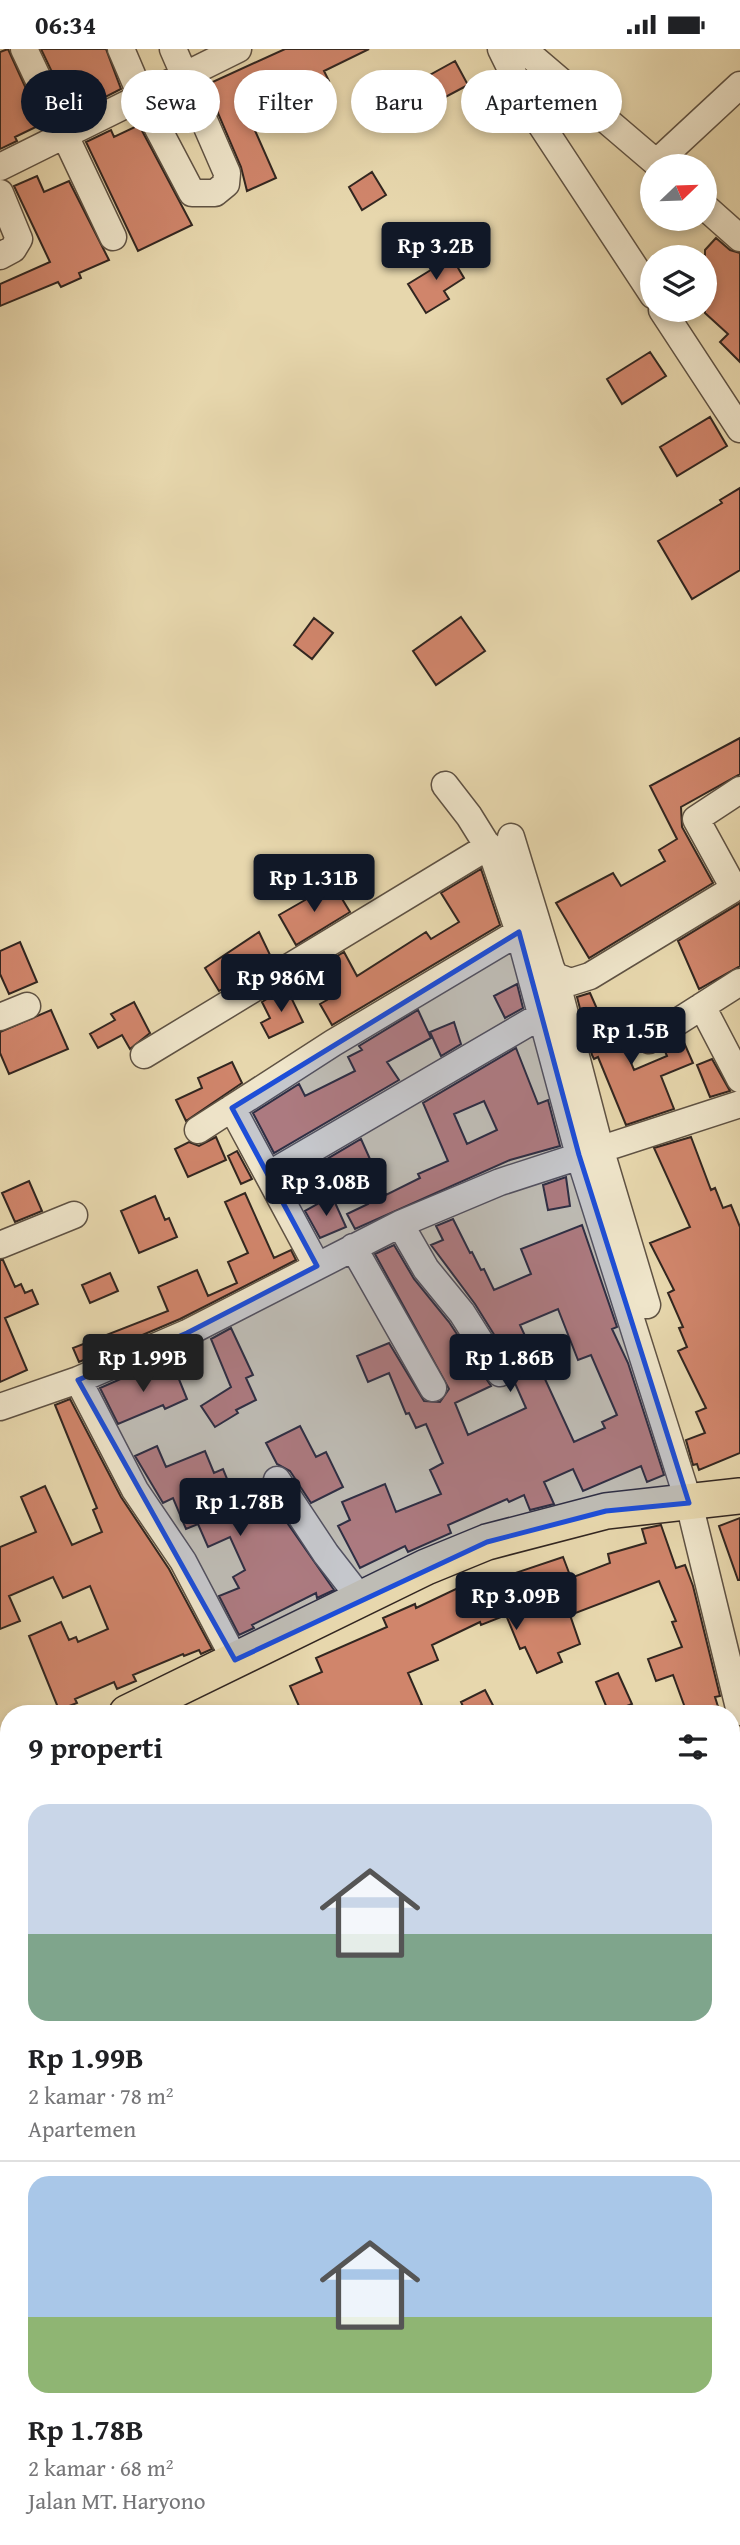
<!DOCTYPE html>
<html lang="id">
<head>
<meta charset="utf-8">
<style>
	body { margin:0; font-family:"Gentium Book Plus",serif; background:#f6f6f6; color:#202124; height:100vh; display:flex; flex-direction:column; font-size:26px; white-space:nowrap }
	* { box-sizing:border-box; margin:0 }
	p { font-size:23px; color:#757577 }
	.icon { flex:none; width:38px; height:38px; fill:none; stroke:currentColor; stroke-width:2; stroke-linecap:round; stroke-linejoin:round }
	.map { position:relative; flex:1; overflow:hidden }
	.drawer { position:absolute; left:0px; top:1656px; width:740px; height:842px; display:flex; flex-direction:column; background:#fff; border-radius:28px 28px 0 0; box-shadow:0 4px 10px #0003 }
	.drawer>* { flex:none }
	.hud { position:absolute; left:21px; top:21px; width:698px; height:63px; display:flex; gap:14px }
	.needle { width:46px; rotate:67deg }
	.tools { position:absolute; left:640px; top:105px; display:grid; gap:14px }
	.tools a { display:grid; place-items:center; width:77px; height:77px; border-radius:50%; background:#fff; box-shadow:0 4px 10px #0003; font-size:35px }
	.price { position:absolute; translate:-50% -60px; padding:0 16px; border-radius:7px; background:#111827; color:#fff; font-size:23px; line-height:46px; filter:drop-shadow(0 2px 4px #0008) }
	.price::after { content:''; position:absolute; left:50%; top:42px; width:21px; height:16px; margin-left:-10px; background:inherit; clip-path:polygon(0 0,100% 0,50% 100%) }
	.price.current { background:#222; color:#fff }
	ul { padding:0; list-style:none }
	li { display:grid; align-content:center; gap:14px; height:371px; padding:0 28px }
	li+li { border-top:2px solid #e0e0e0 }
	li span { display:grid; place-items:center; height:217px; border-radius:21px; color:#555 }
	li>.icon { margin-inline-start:auto }
	span .icon { width:126px; height:126px; fill:#fffc; stroke-width:1 }
	li b { font-size:30px }
	h2 { display:flex; justify-content:space-between; align-items:center; height:84px; padding:0 28px; font-size:30px }
	.chip { padding:0 24px; border-radius:32px; background:#fff; box-shadow:0 4px 10px #0003; font-size:24px; line-height:63px }
	.chip.current { background:#111827; color:#fff }
	.status { display:flex; justify-content:space-between; align-items:center; height:49px; padding:0 35px; background:#fff; direction:ltr }
	.status svg { height:19px; fill:currentColor }
	.map>svg:first-child { display:block }
	.building { fill:#d0856b; stroke:#322620; stroke-width:2; fill-rule:evenodd }
	.lines { fill:none; stroke-linecap:round; stroke-linejoin:round }
	.minor-casing { stroke:#5f5243; stroke-width:29 }
	.major-casing { stroke:#322620; stroke-width:38 }
	.minor { stroke:#efe5ca; stroke-width:26 }
	.major { stroke:#e7d7ad; stroke-width:35 }
	.marked { fill:#1d4ed8; fill-opacity:0.2; stroke:#1d4ed8; stroke-width:5; stroke-linejoin:round }
</style>
</head>
<body>
<div class="status"><b>06:34</b><svg viewBox="0 0 49 12"><path d="M0 12V9h3v3zM5 12V6h3v6zM10 12V3h3v9zM15 12V0h3v12zM26 1h20v11H26zM47 4h2v5h-2z"/></svg></div>
<div class="map">
<svg width="740" height="2496" viewBox="0 0 740 2496">
	<rect width="100%" height="100%" fill="#e7d7ad"/>
	<filter id="stains"><feTurbulence type="fractalNoise" baseFrequency=".00286" numOctaves="4"/><feColorMatrix values="0 0 0 0 .2 0 0 0 0 .09 0 0 0 0 .02 0 0 0 .5 -.17"/></filter>
	<radialGradient id="worn" r=".72"><stop offset=".6" stop-color="#630" stop-opacity="0"/><stop offset="1" stop-color="#630" stop-opacity=".3"/></radialGradient>
	<!-- building -->
	<path class="building" d="M8,0L42,75L15,88L17,92L0,100V3Z
		M41,0H106L121,40L72,65Z
		M285,0H369L324,22L329,32L297,47L287,27L241,50L276,129L247,142L241,118L206,36Z
		M455,12L468,36L423,60L410,37Z
		M139,76L192,176L138,202L86,93L111,81L114,88Z
		M372,123L386,146L362,161L349,138Z
		M37,127L44,143L69,132L109,211L79,224L81,229L61,238L58,233L0,257V235L50,213L14,137Z
		M716,189L730,201L740,204V313L720,293L728,285L705,264V201Z
		M448,202L464,229L444,242L449,250L426,264L408,235L434,219L430,213Z
		M650,303L666,327L622,355L607,330Z
		M710,368L727,397L677,427L660,398Z
		M740,439V521L692,550L658,492L722,454L720,451Z
		M461,568L485,602L436,636L413,602Z
		M314,569L333,584L312,610L294,596Z
		M740,689V725L681,758L682,778L713,834L589,909L556,854L613,824L621,837L665,812L659,801L677,790L650,737Z
		M481,820L500,876L332,976L320,955L327,951L311,923L344,903L357,927L426,883L431,890L459,873L441,844Z
		M333,835L350,863L296,896L279,866Z
		M740,854V917L699,940L678,892Z
		M259,883L272,910L219,942L205,919Z
		M20,893L37,933L9,945L0,925V902Z
		M517,935L523,959L505,969L494,947Z
		M286,938L303,973L269,989L261,974L270,969L262,953Z
		M590,944L601,969L611,965L634,1021L667,1007L664,1000L682,989L693,1014L661,1027L674,1060L626,1076L598,1008L594,1010L592,1006L577,948Z
		M134,953L150,984L130,1000L122,986L98,999L90,985L115,971L111,965Z
		M51,961L68,1000L9,1025L0,1004V983Z
		M418,961L431,989L387,1013L399,1031L274,1104L253,1064L299,1035L305,1047L355,1022L348,1008L362,1001L359,997Z
		M454,973L461,995L441,1007L430,983Z
		M516,999L538,1055L548,1051L560,1097L510,1111L355,1180L347,1165L368,1155L353,1123L332,1133L322,1113L361,1090L386,1146L420,1129L418,1125L448,1112L423,1054ZM484,1052L497,1081L467,1095L454,1065Z
		M712,1010L730,1042L710,1048L697,1016Z
		M232,1013L242,1034L186,1072L176,1051L202,1039L198,1029Z
		M216,1088L226,1111L188,1128L175,1100L189,1093L199,1097Z
		M691,1088L711,1141L715,1139L723,1159L731,1156L740,1178V1404L699,1421L697,1415L693,1416L686,1391L705,1384L696,1363L706,1359L678,1302L687,1298L679,1279L683,1278L668,1244L674,1241L650,1194L690,1178L654,1099Z
		M237,1102L252,1130L241,1135L228,1107Z
		M566,1128L570,1157L548,1161L543,1136Z
		M29,1132L42,1162L15,1173L2,1144Z
		M245,1144L274,1209L291,1201L296,1211L180,1270L79,1313L73,1299L168,1262L158,1238L197,1221L208,1247L237,1234L228,1213L248,1204L225,1153Z
		M155,1147L165,1171L169,1169L177,1188L139,1204L121,1162Z
		M332,1147L346,1178L320,1189L305,1162Z
		M453,1170L470,1204L472,1203L481,1221L484,1220L494,1241L531,1225L521,1200L582,1176L617,1278L612,1280L628,1314L664,1426L647,1433L641,1417L583,1442L573,1420L544,1433L554,1455L530,1461L524,1446L509,1453L507,1450L448,1476L451,1484L408,1503L405,1497L360,1519L338,1477L350,1471L342,1453L385,1435L396,1463L441,1445L430,1421L443,1414L426,1375L416,1379L409,1364L406,1365L389,1324L368,1333L357,1307L389,1294L424,1352L440,1353L449,1340L375,1205L394,1196L414,1230L449,1273L491,1337L455,1354L468,1386L526,1359L514,1332L513,1316L475,1255L431,1196L443,1191L436,1177ZM558,1260L578,1311L591,1306L617,1366L602,1373L605,1379L574,1393L520,1276Z
		M0,1211H3L15,1238L21,1235L25,1244L32,1241L38,1255L5,1269L27,1321L0,1333Z
		M110,1224L118,1242L90,1254L82,1236Z
		M231,1279L253,1326L246,1329L256,1351L236,1361L238,1364L215,1378L201,1357L231,1338L211,1290Z
		M174,1318L187,1350L165,1360L163,1356L118,1375L100,1339L141,1321L145,1331Z
		M70,1350L121,1448L169,1520L212,1600L201,1605L199,1601L184,1607L183,1605L133,1626L136,1632L117,1640L114,1633L75,1650L77,1654L59,1661L29,1587L61,1573L69,1591L76,1588L78,1593L108,1580L90,1537L63,1549L53,1528L9,1547L20,1572L0,1580V1498L36,1483L21,1448L45,1437L72,1496L102,1483L93,1461L97,1459L55,1356Z
		M300,1377L316,1408L326,1403L343,1438L311,1454L290,1422L277,1415L266,1394Z
		M157,1397L166,1418L205,1402L214,1424L223,1420L239,1459L265,1442L334,1541L317,1549L316,1544L252,1576L254,1579L239,1586L219,1547L239,1539L233,1528L245,1521L230,1488L208,1498L198,1475L186,1480L173,1449L163,1454L135,1407Z
		M740,1469V1531H738L719,1477Z
		M661,1476L676,1519L685,1516L693,1537L720,1647L715,1648L720,1664H687L673,1626L656,1632L648,1610L682,1598L672,1573L676,1572L659,1532L570,1566L580,1595L558,1604L562,1613L537,1624L525,1598L520,1600L506,1566L481,1576L480,1573L432,1596L438,1611L408,1624L422,1656L403,1664H302L290,1637L322,1623L316,1609L387,1578L383,1569L415,1555L416,1559L460,1538L462,1542L563,1508L571,1529L610,1514L608,1505L646,1494L642,1480Z
		M618,1624L632,1655L609,1664L596,1633Z
		M485,1641L497,1664H466L461,1653Z"/>
	<g class="lines">
		<defs>
			<path id="minor" d="M24,0L113,188
				M121,0L142,49L192,144H215L226,135L227,124L173,0
				M501,0L530,59L653,246
				M523,0L660,117
				M656,114L740,36
				M0,118L238,0
				M0,144L19,190L13,200L0,207
				M705,158L740,189
				M662,261L740,380
				M445,736L469,767L492,804L519,883L579,1106L689,1454L740,1663
				M511,788L551,919L555,927L571,933L590,927L730,842V832L696,770L740,741
				M555,927L600,1099L647,1256
				M702,957L740,1030
				M0,968L27,957
				M649,991L740,933
				M144,1006L489,797
				M232,1059L317,1217
				M198,1081L333,994L519,883
				M268,1126L542,966
				M400,1175L426,1220L462,1264L500,1324
				M0,1196L74,1166
				M353,1198L433,1339
				M78,1331L135,1441L183,1512L235,1611
				M0,1358L78,1331L187,1284L400,1175L500,1133L740,1055
				M277,1431L326,1505L361,1550
				M732,1712L740,1710
				M0,1996L9,1992
				M732,2036L740,2031
				M732,2163L740,2148
				M732,2482L740,2491
				M144,2496L150,2488
				M425,2496L437,2488"/>
			<path id="major" d="M127,1664L426,1518L487,1493L606,1462L740,1447
				M0,1724L9,1720"/>
		</defs>
		<!-- minor casing -->
		<use href="#minor" class="minor-casing"/>
		<!-- major casing -->
		<use href="#major" class="major-casing"/>
		<!-- minor -->
		<use href="#minor" class="minor"/>
		<!-- major -->
		<use href="#major" class="major"/>
	</g>
	<!-- marked area -->
	<path class="marked" d="M519,883L579,1106L689,1454L606,1462L487,1493L235,1611L78,1331L187,1284L317,1217L232,1059Z"/>
	<rect width="100%" height="100%" filter="url(#stains)"/>
	<rect width="100%" height="100%" fill="url(#worn)"/>
</svg>
<div class="tools">
<a><svg class="needle" viewBox="-14 -14 28 28"><path d="M0-13l5 13h-10z" fill="#e53935"/><path d="M0 13l5-13h-10z" fill="#757577"/></svg></a>
<a><svg class="icon" aria-label="layers" viewBox="0 0 24 24"><path d="M12 4l9 5-9 5-9-5zM3 14l9 5 9-5"/></svg></a>
</div>
<b class="price" style="left:436px;top:233px">Rp 3.2B</b>
<b class="price" style="left:314px;top:865px">Rp 1.31B</b>
<b class="price" style="left:281px;top:965px">Rp 986M</b>
<b class="price" style="left:631px;top:1018px">Rp 1.5B</b>
<b class="price" style="left:326px;top:1169px">Rp 3.08B</b>
<b class="price current" style="left:143px;top:1345px">Rp 1.99B</b>
<b class="price" style="left:510px;top:1345px">Rp 1.86B</b>
<b class="price" style="left:240px;top:1489px">Rp 1.78B</b>
<b class="price" style="left:516px;top:1583px">Rp 3.09B</b>
<div class="hud">
<a class="chip current">Beli</a>
<a class="chip">Sewa</a>
<a class="chip">Filter</a>
<a class="chip">Baru</a>
<a class="chip">Apartemen</a>
</div>
<section class="drawer">
<h2>9 properti<svg class="icon" aria-label="filters" viewBox="0 0 24 24"><path d="M4 7h16M4 17h16"/><circle cx="9" cy="7" r="2"/><circle cx="15" cy="17" r="2"/></svg></h2>
<ul>
<li><span style="background:linear-gradient(#c9d6e8 60%,#7fa58c 0)"><svg class="icon" aria-label="home" viewBox="0 0 24 24"><path d="M3 11l9-7 9 7M6 9v11h12V9"/></svg></span><div><b>Rp 1.99B</b><p>2 kamar · 78 m²</p><p>Apartemen</p></div></li>
<li><span style="background:linear-gradient(#a9c7e8 65%,#8fb573 0)"><svg class="icon" aria-label="home" viewBox="0 0 24 24"><path d="M3 11l9-7 9 7M6 9v11h12V9"/></svg></span><div><b>Rp 1.78B</b><p>2 kamar · 68 m²</p><p>Jalan MT. Haryono</p></div></li>
</ul>
</section>
</div>
</body>
</html>
